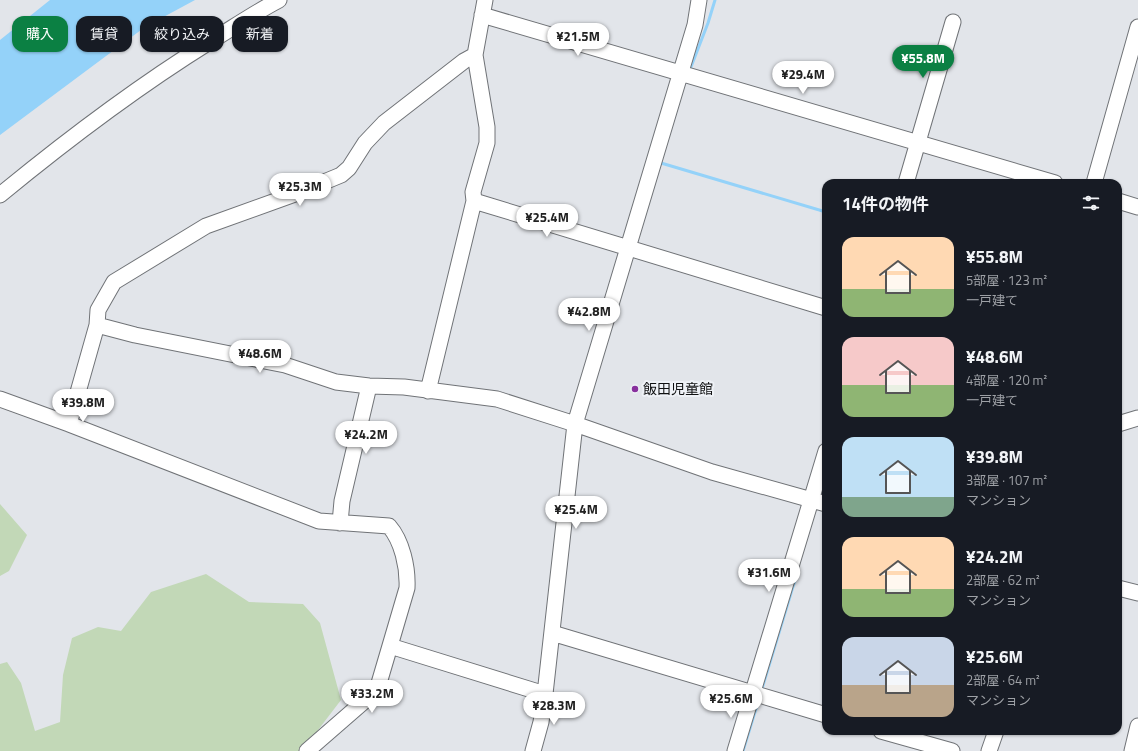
<!DOCTYPE html>
<html lang="ja">
<head>
<meta charset="utf-8">
<style>
	body { margin:0; font-family:"Titillium Web","Noto Sans JP",sans-serif; background:#242831; color:#f1f3f6; height:100vh; display:flex; flex-direction:column; font-size:15px; white-space:nowrap }
	* { box-sizing:border-box; margin:0 }
	p { font-size:13px; color:#9ea1a6 }
	.icon { flex:none; width:22px; height:22px; fill:none; stroke:currentColor; stroke-width:2; stroke-linecap:round; stroke-linejoin:round }
	.map { position:relative; flex:1; overflow:hidden }
	.side { position:absolute; left:822px; top:179px; width:300px; height:556px; display:flex; flex-direction:column; background:#171b24; border-radius:12px; box-shadow:0 1px 3px #0004 }
	.side>* { flex:none }
	.hud { position:absolute; left:12px; top:16px; width:380px; height:36px; display:flex; gap:8px }
	.price { position:absolute; translate:-50% -34px; padding:0 9px; border-radius:14px; background:#fff; color:#222; font-size:13px; line-height:26px; filter:drop-shadow(0 1px 2px #0008) }
	.price::after { content:''; position:absolute; left:50%; top:24px; width:12px; height:9px; margin-left:-6px; background:inherit; clip-path:polygon(0 0,100% 0,50% 100%) }
	.price.on { background:#0b8043; color:#fff }
	ul { padding:0; list-style:none }
	li { display:flex; align-items:center; gap:12px; height:100px; padding:0 20px }
	li span { display:grid; place-items:center; flex:none; width:112px; height:80px; border-radius:12px; color:#555 }
	li>.icon { margin-inline-start:auto }
	span .icon { width:48px; height:48px; fill:#fffc; stroke-width:1 }
	li b { font-size:17px }
	h2 { display:flex; justify-content:space-between; align-items:center; height:48px; padding:0 20px; font-size:17px }
	.tag { padding:0 14px; border-radius:12px; background:#171b24; box-shadow:0 1px 3px #0004; font-size:14px; line-height:36px }
	.tag.on { background:#0b8043; color:#fff }
	.map>svg:first-child { display:block }
	.green { fill:#c2d8b7 }
	.water { fill:#94d2f9 }
	.lines { fill:none; stroke-linecap:round; stroke-linejoin:round }
	.stream { stroke:#94d2f9; stroke-width:3 }
	.minor-casing { stroke:#707377; stroke-width:17 }
	.minor { stroke:#fff; stroke-width:15 }
	.poi-dot { fill:#88309d; stroke:#eff2f7; stroke-width:1.5 }
	.labels { text-anchor:middle; stroke-width:4; stroke-linejoin:round; paint-order:stroke }
	.poi-label { font-size:14px; fill:#0f1011; stroke:#eff2f7; text-anchor:start }
</style>
</head>
<body>
<div class="map">
<svg width="1138" height="751" viewBox="0 0 1138 751">
	<rect width="100%" height="100%" fill="#e2e5ea"/>
	<!-- green -->
	<path class="green" d="M0,504L27,535L9,571L0,576Z
		M206,574L249,602L303,604L320,623L341,700L302,751H0V664L7,662L21,683L35,731L60,722L63,675L72,638L98,627L121,631L151,592Z"/>
	<!-- water -->
	<path class="water" d="M50,0H195L145,27L0,135V40Z"/>
	<g class="lines">
		<!-- stream -->
		<path class="stream" d="M689,72L708,23L715,0
			M661,161V163L826,212
			M761,692L795,580
			M743,751L759,699"/>
		<defs>
			<path id="minor" d="M482,15L1055,183
				M906,183L953,22
				M1094,183L1138,27
				M0,195C68,139 137,87 211,41C234,27 256,12 279,0
				M474,201L826,308
				M1118,201L1138,207
				M97,325L135,335L285,365L336,382L369,386L404,387L497,399L575,424L712,472L826,504
				M428,391L474,201L473,192L487,143V127L475,55L485,0
				M0,399L69,424L97,325L98,310L114,282L206,226L295,194L341,175L349,168L365,143L384,123L464,61L475,55
				M69,424L319,521L389,526C402,541 408,567 407,588L377,690L307,751
				M1118,424L1138,418
				M340,523L342,501L369,386
				M1118,588L1138,593
				M552,633L826,715
				M390,646L545,694
				M881,731L952,751
				M533,751L541,722L545,694L575,424L695,25L699,0
				M735,751L826,451
				M989,751L996,731
				M1132,751L1138,726"/>
		</defs>
		<!-- minor casing -->
		<use href="#minor" class="minor-casing"/>
		<!-- minor -->
		<use href="#minor" class="minor"/>
	</g>
	<!-- markers -->
	<circle class="poi-dot" cx="635" cy="389" r="4"/>
	<g class="labels">
		<!-- poi labels -->
		<g class="poi-label">
			<text x="643" y="394">飯田児童館</text>
		</g>
	</g>
</svg>
<b class="price" style="left:578px;top:57px">¥21.5M</b>
<b class="price on" style="left:923px;top:79px">¥55.8M</b>
<b class="price" style="left:803px;top:95px">¥29.4M</b>
<b class="price" style="left:300px;top:207px">¥25.3M</b>
<b class="price" style="left:547px;top:238px">¥25.4M</b>
<b class="price" style="left:589px;top:332px">¥42.8M</b>
<b class="price" style="left:260px;top:374px">¥48.6M</b>
<b class="price" style="left:83px;top:423px">¥39.8M</b>
<b class="price" style="left:366px;top:455px">¥24.2M</b>
<b class="price" style="left:576px;top:530px">¥25.4M</b>
<b class="price" style="left:769px;top:593px">¥31.6M</b>
<b class="price" style="left:372px;top:714px">¥33.2M</b>
<b class="price" style="left:731px;top:719px">¥25.6M</b>
<b class="price" style="left:554px;top:726px">¥28.3M</b>
<div class="hud">
<a class="tag on">購入</a>
<a class="tag">賃貸</a>
<a class="tag">絞り込み</a>
<a class="tag">新着</a>
</div>
<section class="side">
<h2>14件の物件<svg class="icon" aria-label="filters" viewBox="0 0 24 24"><path d="M4 7h16M4 17h16"/><circle cx="9" cy="7" r="2"/><circle cx="15" cy="17" r="2"/></svg></h2>
<ul>
<li><span style="background:linear-gradient(#ffd9b3 65%,#8fb573 0)"><svg class="icon" aria-label="home" viewBox="0 0 24 24"><path d="M3 11l9-7 9 7M6 9v11h12V9"/></svg></span><div><b>¥55.8M</b><p>5部屋 · 123 m²</p><p>一戸建て</p></div></li>
<li><span style="background:linear-gradient(#f6c9c9 60%,#8fb573 0)"><svg class="icon" aria-label="home" viewBox="0 0 24 24"><path d="M3 11l9-7 9 7M6 9v11h12V9"/></svg></span><div><b>¥48.6M</b><p>4部屋 · 120 m²</p><p>一戸建て</p></div></li>
<li><span style="background:linear-gradient(#bfe0f5 75%,#7fa58c 0)"><svg class="icon" aria-label="home" viewBox="0 0 24 24"><path d="M3 11l9-7 9 7M6 9v11h12V9"/></svg></span><div><b>¥39.8M</b><p>3部屋 · 107 m²</p><p>マンション</p></div></li>
<li><span style="background:linear-gradient(#ffd9b3 65%,#8fb573 0)"><svg class="icon" aria-label="home" viewBox="0 0 24 24"><path d="M3 11l9-7 9 7M6 9v11h12V9"/></svg></span><div><b>¥24.2M</b><p>2部屋 · 62 m²</p><p>マンション</p></div></li>
<li><span style="background:linear-gradient(#c9d6e8 60%,#b9a48a 0)"><svg class="icon" aria-label="home" viewBox="0 0 24 24"><path d="M3 11l9-7 9 7M6 9v11h12V9"/></svg></span><div><b>¥25.6M</b><p>2部屋 · 64 m²</p><p>マンション</p></div></li>
</ul>
</section>
</div>
</body>
</html>
